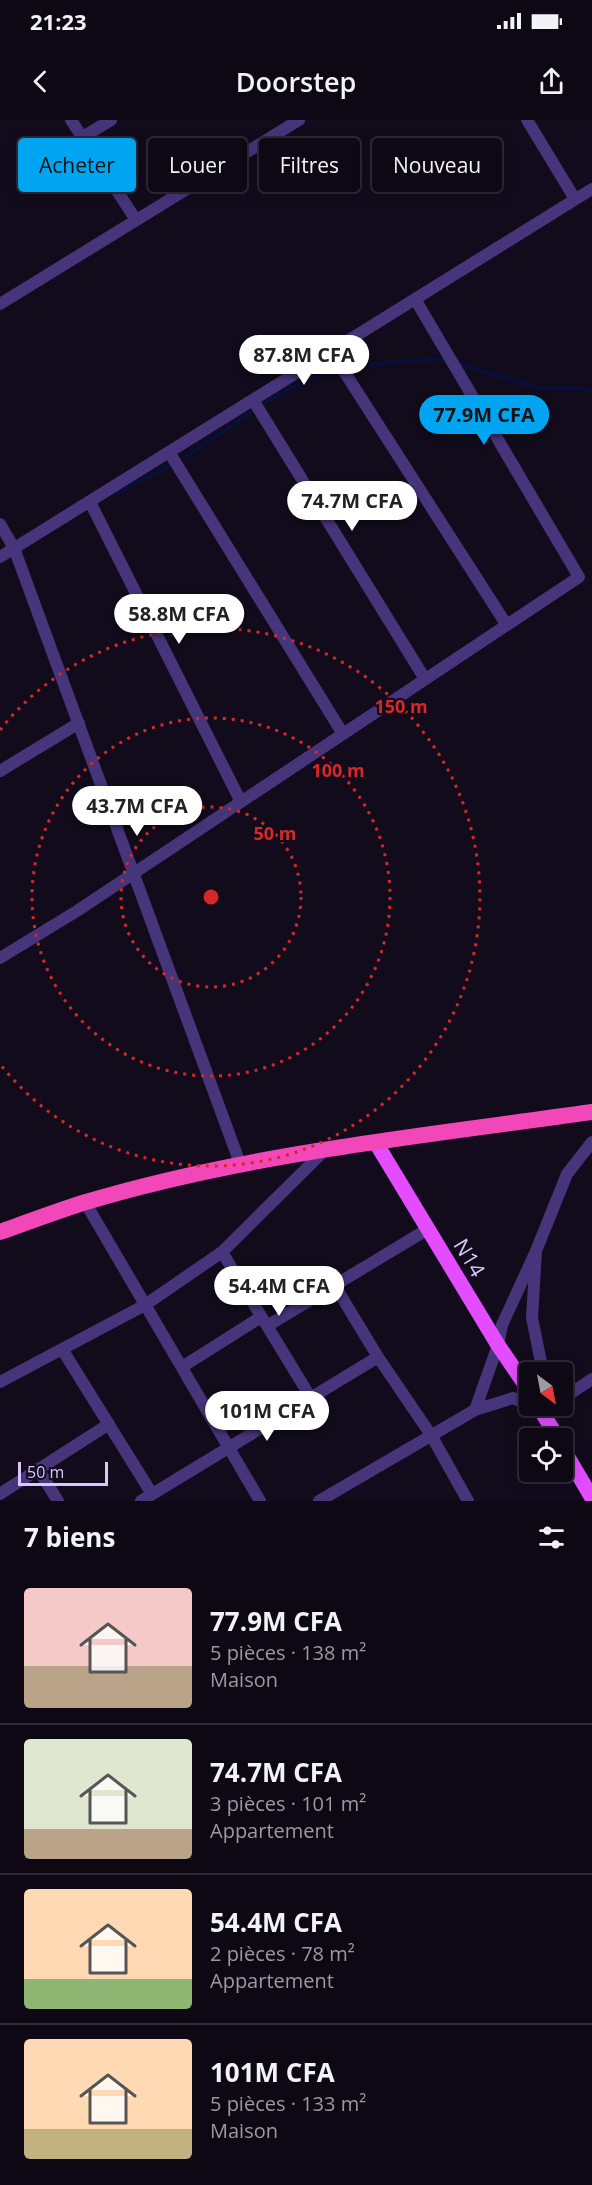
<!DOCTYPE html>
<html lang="fr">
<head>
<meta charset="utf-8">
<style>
	body { margin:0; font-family:"Open Sans",sans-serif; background:#17111e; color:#f1f3f6; height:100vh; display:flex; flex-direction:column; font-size:22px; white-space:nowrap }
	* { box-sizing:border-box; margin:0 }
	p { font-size:20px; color:#9b9aa0 }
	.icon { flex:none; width:33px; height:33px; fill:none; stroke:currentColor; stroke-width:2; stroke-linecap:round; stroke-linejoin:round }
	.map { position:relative; height:1381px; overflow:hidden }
	.drawer { display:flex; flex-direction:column; background:#0e0815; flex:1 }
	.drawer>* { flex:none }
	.banner { position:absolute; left:18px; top:18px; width:556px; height:54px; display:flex; gap:12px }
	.needle { width:39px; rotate:148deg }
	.fabs { position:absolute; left:519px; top:1242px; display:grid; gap:12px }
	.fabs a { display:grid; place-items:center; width:54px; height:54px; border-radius:6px; background:#0e0815; box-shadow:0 3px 15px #0003,0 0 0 2px #2e2934; font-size:30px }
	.scale { position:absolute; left:18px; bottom:15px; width:90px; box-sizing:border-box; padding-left:6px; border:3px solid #d9c6ff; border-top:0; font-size:16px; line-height:21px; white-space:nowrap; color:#d9c6ff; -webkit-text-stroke:4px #120b1c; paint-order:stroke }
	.price { position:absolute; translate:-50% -51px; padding:0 14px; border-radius:21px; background:#fff; color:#222; font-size:20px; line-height:39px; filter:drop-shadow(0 2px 3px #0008) }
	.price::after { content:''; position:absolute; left:50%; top:36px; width:18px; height:14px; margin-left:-9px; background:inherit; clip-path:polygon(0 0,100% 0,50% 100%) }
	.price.active { background:#00a5f1; color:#111 }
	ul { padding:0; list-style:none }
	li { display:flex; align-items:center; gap:18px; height:150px; padding:0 24px }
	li+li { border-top:2px solid #2e2934 }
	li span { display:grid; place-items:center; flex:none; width:168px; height:120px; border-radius:6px; color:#555 }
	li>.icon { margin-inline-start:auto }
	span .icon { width:72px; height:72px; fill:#fffc; stroke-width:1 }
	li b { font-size:26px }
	h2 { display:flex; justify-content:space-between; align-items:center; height:72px; padding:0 24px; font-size:26px }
	.pill { padding:0 21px; border-radius:6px; background:#0e0815; box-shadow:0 3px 15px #0003,0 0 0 2px #2e2934; font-size:21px; line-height:54px }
	.pill.active { background:#00a5f1; color:#111 }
	.status { display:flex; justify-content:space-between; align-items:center; height:42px; padding:0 30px; background:#0e0815; direction:ltr }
	.status svg { height:16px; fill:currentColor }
	header { display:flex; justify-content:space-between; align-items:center; height:78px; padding:0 24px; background:#0e0815; font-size:27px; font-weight:600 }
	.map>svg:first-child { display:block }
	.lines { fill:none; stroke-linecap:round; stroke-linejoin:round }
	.stream { stroke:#080f39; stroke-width:4 }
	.minor { stroke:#47357c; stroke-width:12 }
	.primary { stroke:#e34dff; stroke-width:15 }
	.trunk { stroke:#f147b9; stroke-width:16 }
	.ring { fill:none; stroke:#d62828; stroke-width:3; stroke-dasharray:3 6 }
	.labels { text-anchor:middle; stroke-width:4.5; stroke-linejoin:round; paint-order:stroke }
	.street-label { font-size:21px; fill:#d9c6ff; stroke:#120b1c }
	.centre { fill:#d62828; stroke:#120b1c; stroke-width:3 }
	.ring-label { font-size:18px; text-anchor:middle; font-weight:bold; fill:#d62828; stroke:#120b1c; stroke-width:4.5; stroke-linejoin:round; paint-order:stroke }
</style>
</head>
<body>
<div class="status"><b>21:23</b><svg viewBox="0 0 49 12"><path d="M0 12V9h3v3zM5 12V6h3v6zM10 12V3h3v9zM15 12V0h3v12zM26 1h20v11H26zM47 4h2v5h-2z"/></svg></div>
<header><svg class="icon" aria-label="back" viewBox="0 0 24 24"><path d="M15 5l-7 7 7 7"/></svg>Doorstep<svg class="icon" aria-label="share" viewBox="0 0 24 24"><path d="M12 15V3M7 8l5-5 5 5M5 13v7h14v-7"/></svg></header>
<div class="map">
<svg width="592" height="1381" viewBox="0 0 592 1381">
	<rect width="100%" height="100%" fill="#120b1c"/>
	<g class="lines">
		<!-- stream -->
		<path class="stream" d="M456,243L542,269L572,268L592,270
			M117,373C144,359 172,346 198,329C234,305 269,276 310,259C346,243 400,242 440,239L449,241"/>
		<!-- minor -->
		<path class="minor" d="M71,0L136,100
			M527,0L575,79
			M81,18L111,0
			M0,184L299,0
			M331,231L506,504
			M253,280L425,559
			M169,332L343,614
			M90,382L241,682
			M0,404L14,428L241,1046
			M0,437L592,69
			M0,651L79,603
			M0,838L77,791L579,457L415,179
			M85,1082L260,1381
			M222,1132L311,1278
			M335,1166L378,1237L431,1315L468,1381
			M267,1206L428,1109
			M62,1229L152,1374
			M182,1247L261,1197
			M543,1252L532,1198L536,1131L567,1054L592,1022
			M0,1262L145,1185L222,1132L324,1031
			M562,1279L592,1259
			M475,1290L513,1278L543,1292L553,1286
			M38,1349L58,1381
			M0,1374L109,1304
			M141,1381L378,1237
			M319,1381L475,1290L498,1225L502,1205L536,1131"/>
		<!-- primary -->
		<path class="primary" d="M376,1023L498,1225L530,1272
			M538,1286L558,1318
			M562,1327L592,1378"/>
		<!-- trunk -->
		<path class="trunk" d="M0,1112C28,1102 57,1091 86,1082C250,1033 423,1016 592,992"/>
	</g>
	<!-- distance rings -->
	<g class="ring">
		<circle cx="211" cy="777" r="90"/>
		<circle cx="211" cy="777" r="179"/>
		<path d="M0 610A269 269 0 1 1 0 944"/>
	</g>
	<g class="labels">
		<!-- street labels -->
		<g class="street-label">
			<text transform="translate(469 1138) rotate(59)" y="7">N14</text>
		</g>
	</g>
	<circle cx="211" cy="777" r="9" class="centre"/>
	<g class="ring-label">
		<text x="401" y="593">150 m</text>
		<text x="338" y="657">100 m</text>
		<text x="275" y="720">50 m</text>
	</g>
</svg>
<div class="fabs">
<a><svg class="needle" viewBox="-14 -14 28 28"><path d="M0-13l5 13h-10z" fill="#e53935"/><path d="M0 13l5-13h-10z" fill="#9b9aa0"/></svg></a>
<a><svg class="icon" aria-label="locate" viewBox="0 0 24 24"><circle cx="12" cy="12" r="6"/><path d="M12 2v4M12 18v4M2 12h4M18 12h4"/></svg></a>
</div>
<div class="scale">50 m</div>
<b class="price" style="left:304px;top:266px">87.8M CFA</b>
<b class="price active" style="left:484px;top:326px">77.9M CFA</b>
<b class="price" style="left:352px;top:412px">74.7M CFA</b>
<b class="price" style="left:179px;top:525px">58.8M CFA</b>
<b class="price" style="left:137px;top:717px">43.7M CFA</b>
<b class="price" style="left:279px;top:1197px">54.4M CFA</b>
<b class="price" style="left:267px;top:1322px">101M CFA</b>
<div class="banner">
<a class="pill active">Acheter</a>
<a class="pill">Louer</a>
<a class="pill">Filtres</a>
<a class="pill">Nouveau</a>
</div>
</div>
<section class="drawer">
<h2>7 biens<svg class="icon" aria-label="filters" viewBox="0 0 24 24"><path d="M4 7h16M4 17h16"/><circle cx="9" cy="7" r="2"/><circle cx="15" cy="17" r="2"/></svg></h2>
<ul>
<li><span style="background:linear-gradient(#f6c9c9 65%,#b9a48a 0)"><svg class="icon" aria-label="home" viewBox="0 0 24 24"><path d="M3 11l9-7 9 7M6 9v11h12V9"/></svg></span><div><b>77.9M CFA</b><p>5 pièces · 138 m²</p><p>Maison</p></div></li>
<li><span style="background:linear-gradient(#dfe7d0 75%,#b9a48a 0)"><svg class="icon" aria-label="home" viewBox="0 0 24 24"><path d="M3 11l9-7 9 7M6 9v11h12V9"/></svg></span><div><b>74.7M CFA</b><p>3 pièces · 101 m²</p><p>Appartement</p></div></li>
<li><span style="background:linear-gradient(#ffd9b3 75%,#8fb573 0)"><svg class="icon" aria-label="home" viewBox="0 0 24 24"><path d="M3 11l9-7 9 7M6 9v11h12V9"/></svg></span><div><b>54.4M CFA</b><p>2 pièces · 78 m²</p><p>Appartement</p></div></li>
<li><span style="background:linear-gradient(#ffd9b3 75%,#c2b280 0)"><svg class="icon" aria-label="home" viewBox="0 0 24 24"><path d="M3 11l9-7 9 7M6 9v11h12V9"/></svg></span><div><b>101M CFA</b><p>5 pièces · 133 m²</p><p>Maison</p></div></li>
</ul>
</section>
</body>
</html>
